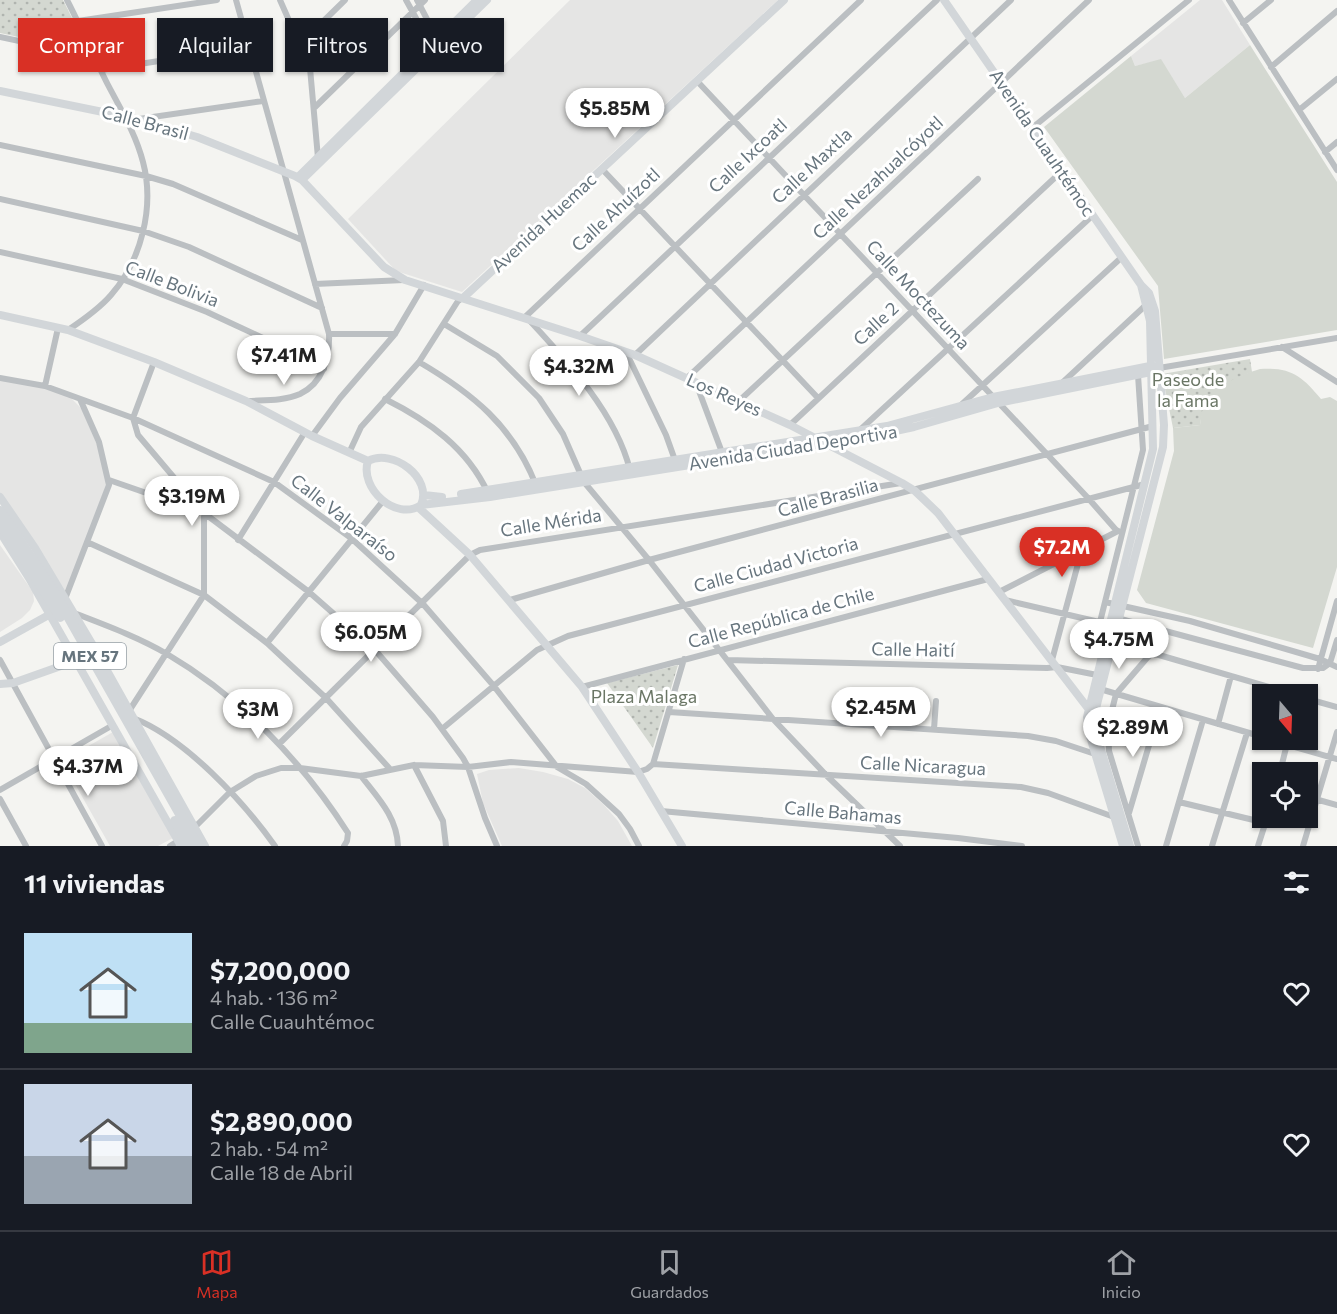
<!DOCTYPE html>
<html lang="es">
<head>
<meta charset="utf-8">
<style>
	body { margin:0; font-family:Commissioner,sans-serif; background:#20242c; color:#f1f3f6; height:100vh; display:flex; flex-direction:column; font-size:22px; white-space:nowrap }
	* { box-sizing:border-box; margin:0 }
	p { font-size:20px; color:#9ea1a6 }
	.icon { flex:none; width:33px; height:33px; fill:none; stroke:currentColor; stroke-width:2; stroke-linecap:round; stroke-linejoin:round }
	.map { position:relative; height:846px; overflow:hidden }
	.details { display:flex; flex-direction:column; background:#171b24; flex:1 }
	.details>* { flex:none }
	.banner { position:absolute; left:18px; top:18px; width:600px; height:54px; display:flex; gap:12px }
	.needle { width:39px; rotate:161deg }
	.controls { position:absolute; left:1252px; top:684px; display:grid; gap:12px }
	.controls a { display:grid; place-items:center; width:66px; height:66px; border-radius:0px; background:#171b24; box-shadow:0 2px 4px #0004; font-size:30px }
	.price { position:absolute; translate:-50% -51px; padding:0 14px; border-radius:21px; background:#fff; color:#222; font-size:20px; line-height:39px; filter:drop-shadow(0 2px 3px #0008) }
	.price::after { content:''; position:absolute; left:50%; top:36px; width:18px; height:14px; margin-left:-9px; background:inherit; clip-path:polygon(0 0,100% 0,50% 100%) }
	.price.current { background:#d93025; color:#fff }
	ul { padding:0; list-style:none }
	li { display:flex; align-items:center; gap:18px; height:150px; padding:0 24px }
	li+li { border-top:2px solid #363941 }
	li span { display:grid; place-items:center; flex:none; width:168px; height:120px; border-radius:0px; color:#555 }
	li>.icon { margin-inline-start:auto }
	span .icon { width:72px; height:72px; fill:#fffc; stroke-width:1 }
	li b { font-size:26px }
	h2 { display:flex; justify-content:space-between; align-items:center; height:72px; padding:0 24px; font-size:26px }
	.tag { padding:0 21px; border-radius:0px; background:#171b24; box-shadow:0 2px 4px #0004; font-size:21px; line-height:54px }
	.tag.current { background:#d93025; color:#fff }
	.tabs { display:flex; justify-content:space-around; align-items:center; height:84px; border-top:2px solid #363941; background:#171b24; font-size:16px; color:#9ea1a6 }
	.tabs a { display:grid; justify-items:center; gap:3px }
	.tabs .current { color:#d93025 }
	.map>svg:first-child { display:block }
	.built { fill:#e5e5e4 }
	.park { fill:url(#park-dots) }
	.garden { fill:#d4d8d1 }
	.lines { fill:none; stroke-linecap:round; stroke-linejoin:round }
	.street { stroke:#bbbfc2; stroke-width:6 }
	.secondary { stroke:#d2d6d9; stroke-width:8 }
	.highway { stroke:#d2d6d9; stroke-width:10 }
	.labels { text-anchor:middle; stroke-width:6; stroke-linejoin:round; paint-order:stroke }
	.shield { fill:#fff; stroke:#959ea5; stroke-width:1.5 }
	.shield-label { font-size:16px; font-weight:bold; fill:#67757e }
	.street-label { font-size:18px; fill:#67757e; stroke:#fff }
	.park-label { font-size:18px; fill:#6a7665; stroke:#fff }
</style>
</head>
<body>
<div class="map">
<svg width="1337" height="846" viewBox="0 0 1337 846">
	<defs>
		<pattern id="park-dots" width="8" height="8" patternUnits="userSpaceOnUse" patternTransform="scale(1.5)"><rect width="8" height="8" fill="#d4d8d1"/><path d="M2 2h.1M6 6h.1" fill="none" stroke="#b0b4af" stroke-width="1.8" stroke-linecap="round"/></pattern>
	</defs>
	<rect width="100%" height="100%" fill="#f4f4f1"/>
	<!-- built -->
	<path class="built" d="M570,0H778L462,292L396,271L348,219Z
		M1200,0H1222L1250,45L1185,98L1161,60L1135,66L1131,56Z
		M0,379L45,388L70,397L82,409L98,447L107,483L64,597L0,497Z
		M0,545L33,592L34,601L30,610L22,618L0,632Z
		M113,732L173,838L158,846H110L62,761Z
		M519,768L543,772L568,779L585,788L604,805L618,821L632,846H502L483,803L477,774L489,770Z"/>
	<!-- park -->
	<path class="park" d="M0,0H63L89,52L0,33Z
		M1250,359L1252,372C1224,383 1205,393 1200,425L1173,428L1162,374Z
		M678,665L653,748L607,683Z"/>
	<!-- garden -->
	<path class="garden" d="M1250,45L1337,182V330L1164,359L1158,286L1044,127L1131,56L1135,66L1161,59L1185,98Z
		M1260,369C1291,367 1302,376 1321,399L1330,397L1337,401V567L1313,648L1146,603L1137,590L1174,451L1173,428L1200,425C1201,419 1201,412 1204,406C1214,386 1240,375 1260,369Z"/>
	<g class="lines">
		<!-- street -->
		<path class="street" d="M67,0C81,27 93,55 107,83C120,108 136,134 143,162C155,207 141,261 111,295C99,309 83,320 68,330
			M236,0L329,334C330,357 323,383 300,394C284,401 264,400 248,401
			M280,0L310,68L318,158
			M406,0L432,47
			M417,0L439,42
			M1229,0L1337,170
			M78,21L217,0
			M1243,23L1271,0
			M0,37L94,57
			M300,44L345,0
			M1271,67L1337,11
			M101,70L249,47
			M697,81L1088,498L1117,531
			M314,108L425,0
			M1299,110L1337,79
			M139,119L263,101
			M1032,128L1189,0
			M0,145L146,176L173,184L302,240
			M1325,152L1337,142
			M602,169L818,398
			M0,199L143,231L189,247L322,308
			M0,252L122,279L207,312L265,339L324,369
			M315,284L404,280
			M524,318L861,0
			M530,321C569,363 616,414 630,470
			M444,324L497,356L539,398L563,434L584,482L649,560L773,719L827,776L900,846
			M329,334H395
			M580,336L937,0
			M1282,347L1337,382
			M626,352L666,435L676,463
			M635,355L1011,0
			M419,362C472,393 513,426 536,485
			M1159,368L1337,338
			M0,378L45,386L133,418L274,482L351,538L423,604L493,685L557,767L586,784L619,814L630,829L639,846
			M687,378L1089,0
			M696,383L723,455
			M1062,383L1147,304
			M45,386L58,328
			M385,399C429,421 467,448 488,493
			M739,401L978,179
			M961,405L1122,257
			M790,425L1062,171
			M861,429L1092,216
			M312,436L340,398L395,334L424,285
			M349,453L361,427L419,362L458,301L462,298
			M109,480L204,513L309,592L375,650L433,717L463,758L468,767L485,818L497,846
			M238,540L305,432
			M87,542L204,595L267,643L326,698L390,769
			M999,592L1118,531
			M65,599L109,485L99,442L80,399
			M510,600L649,560L1153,426
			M1005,600L1112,625
			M1105,602L1190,621L1320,659L1337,667
			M74,613C105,625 138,637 167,654C240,697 302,761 348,833L347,841L344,846
			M1117,618L1303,668H1323L1330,663
			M1100,622L1143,450L1138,375
			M267,643L383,501
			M0,660L102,846
			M728,660L1047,668L1057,667L1097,675
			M1052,660L1082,549
			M1330,663L1337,640
			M1318,669L1337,601
			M582,687L988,579
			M1100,689L1263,737
			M1308,699L1337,707
			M129,711L204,595V513L138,435L133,418L154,362
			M669,712L1028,736L1056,741L1095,754
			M133,718C185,738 243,801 275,846
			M1218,724L1231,676
			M442,729L537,650L568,636L1145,484
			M934,729L936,701
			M1270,740L1337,759
			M280,743L470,555L480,550L901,483
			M653,764L1021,787L1048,793L1114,817
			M414,765L443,821L446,846
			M1280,772L1287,744
			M361,776C378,798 397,817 398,846
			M0,790L113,725
			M1308,797L1337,805
			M0,799L26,846
			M1179,802L1266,823
			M661,811L958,838L1022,846
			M1129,813L1160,708
			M195,827L230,792L256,776L281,768H300L361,776L414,765L468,767L511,762L638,772L647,769L653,764L684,659
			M170,846L178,841
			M1138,846L1109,751L1108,726L1116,694L1147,658L1152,654L1159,655L1293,694
			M1166,846L1203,720
			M1212,846L1247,733
			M1258,846L1267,818
			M1303,846L1337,732"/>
		<!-- secondary -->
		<path class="secondary" d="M944,0L1141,285L1149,293L1155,311L1164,425L1163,447L1094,716L1100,746L1130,846
			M0,91L137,119L197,137L295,176L302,180L384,267L405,280L580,336L635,355L790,425L902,483L915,491L938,513L1094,716
			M300,175L477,0
			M302,180L487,0
			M463,298L784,0
			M0,315L68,330L154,362L246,401L312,436L368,461C393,448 433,478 421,505C396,522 359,488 368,461
			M461,494L887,426L993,397L1150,366L1159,368
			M424,495L442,497
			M0,497L35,548L91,642L205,846
			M421,505L490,497L872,436L914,427L998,403L1151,372L1159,368
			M418,507L470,555L582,687L638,772L682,846
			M0,532L29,578L181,846
			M0,642L54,612
			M0,684L13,683L75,661L83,657L89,648
			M1123,846L1089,733L1087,717L1153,449L1150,321L1141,285"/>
		<!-- highway -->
		<path class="highway" d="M0,511L56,595L198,846
			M0,524L17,547L60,617
			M175,821L188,846"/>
	</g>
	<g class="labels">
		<!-- shield labels -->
		<rect class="shield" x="54" y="643" width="72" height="26" rx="4.5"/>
		<g class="shield-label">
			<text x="90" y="662">MEX 57</text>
		</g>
		<!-- street labels -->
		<g class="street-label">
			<text transform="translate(145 123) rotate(15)" y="6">Calle Brasil</text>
			<text transform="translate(1042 143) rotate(56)" y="6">Avenida Cuauhtémoc</text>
			<text transform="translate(748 156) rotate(-43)" y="6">Calle Ixcoatl</text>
			<text transform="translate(812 166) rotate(-43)" y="6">Calle Maxtla</text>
			<text transform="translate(878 178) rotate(-43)" y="6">Calle Nezahualcóyotl</text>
			<text transform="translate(616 210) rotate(-43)" y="6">Calle Ahuízotl</text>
			<text transform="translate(544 223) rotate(-43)" y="6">Avenida Huemac</text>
			<text transform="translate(172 284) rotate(21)" y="6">Calle Bolivia</text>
			<text transform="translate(918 295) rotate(47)" y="6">Calle Moctezuma</text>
			<text transform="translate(876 324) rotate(-43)" y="6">Calle 2</text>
			<text transform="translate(724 395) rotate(24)" y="6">Los Reyes</text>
			<text transform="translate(793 448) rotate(-9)" y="6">Avenida Ciudad Deportiva</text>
			<text transform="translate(828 498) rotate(-15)" y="6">Calle Brasilia</text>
			<text transform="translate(344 518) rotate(38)" y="6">Calle Valparaíso</text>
			<text transform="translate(551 523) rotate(-9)" y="6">Calle Mérida</text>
			<text transform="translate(776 565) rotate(-15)" y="6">Calle Ciudad Victoria</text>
			<text transform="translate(781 618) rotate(-15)" y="6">Calle República de Chile</text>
			<text transform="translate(913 650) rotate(1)" y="6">Calle Haití</text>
			<text transform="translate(923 766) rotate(3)" y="6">Calle Nicaragua</text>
			<text transform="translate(843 813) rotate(5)" y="6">Calle Bahamas</text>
		</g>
		<!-- park labels -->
		<g class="park-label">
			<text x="1188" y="386">Paseo de<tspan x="1188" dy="21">la Fama</tspan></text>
			<text x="644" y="703">Plaza Malaga</text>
		</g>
	</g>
</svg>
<div class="controls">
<a><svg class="needle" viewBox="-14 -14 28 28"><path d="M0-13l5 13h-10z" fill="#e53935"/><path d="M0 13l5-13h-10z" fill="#9ea1a6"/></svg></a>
<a><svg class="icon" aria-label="locate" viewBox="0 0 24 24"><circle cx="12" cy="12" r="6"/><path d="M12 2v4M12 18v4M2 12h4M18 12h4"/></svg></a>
</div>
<b class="price" style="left:615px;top:139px">$5.85M</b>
<b class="price" style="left:284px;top:386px">$7.41M</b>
<b class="price" style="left:579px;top:397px">$4.32M</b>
<b class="price" style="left:192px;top:527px">$3.19M</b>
<b class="price current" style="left:1062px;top:578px">$7.2M</b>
<b class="price" style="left:371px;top:663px">$6.05M</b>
<b class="price" style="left:1119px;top:670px">$4.75M</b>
<b class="price" style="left:881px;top:738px">$2.45M</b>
<b class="price" style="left:258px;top:740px">$3M</b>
<b class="price" style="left:1133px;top:758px">$2.89M</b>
<b class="price" style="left:88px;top:797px">$4.37M</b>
<div class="banner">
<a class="tag current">Comprar</a>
<a class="tag">Alquilar</a>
<a class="tag">Filtros</a>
<a class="tag">Nuevo</a>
</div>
</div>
<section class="details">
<h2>11 viviendas<svg class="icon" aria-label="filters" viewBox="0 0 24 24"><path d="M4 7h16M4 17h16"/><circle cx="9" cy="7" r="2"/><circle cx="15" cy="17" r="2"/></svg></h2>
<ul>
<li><span style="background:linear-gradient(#bfe0f5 75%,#7fa58c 0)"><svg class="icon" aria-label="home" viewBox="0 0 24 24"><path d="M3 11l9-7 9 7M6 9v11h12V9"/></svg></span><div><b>$7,200,000</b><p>4 hab. · 136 m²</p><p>Calle Cuauhtémoc</p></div><svg class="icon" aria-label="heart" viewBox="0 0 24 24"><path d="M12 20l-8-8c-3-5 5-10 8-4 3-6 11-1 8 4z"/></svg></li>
<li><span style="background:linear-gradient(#c9d6e8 60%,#9aa5b1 0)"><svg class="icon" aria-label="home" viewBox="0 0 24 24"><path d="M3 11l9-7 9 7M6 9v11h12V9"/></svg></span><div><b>$2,890,000</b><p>2 hab. · 54 m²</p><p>Calle 18 de Abril</p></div><svg class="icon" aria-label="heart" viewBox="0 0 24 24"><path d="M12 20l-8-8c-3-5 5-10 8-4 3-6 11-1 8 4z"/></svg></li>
</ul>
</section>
<nav class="tabs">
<a class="current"><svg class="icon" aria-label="map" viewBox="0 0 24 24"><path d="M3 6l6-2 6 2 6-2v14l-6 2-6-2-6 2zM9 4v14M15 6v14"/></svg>Mapa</a>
<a><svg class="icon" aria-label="saved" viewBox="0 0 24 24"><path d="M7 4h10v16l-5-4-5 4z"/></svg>Guardados</a>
<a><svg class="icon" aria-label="home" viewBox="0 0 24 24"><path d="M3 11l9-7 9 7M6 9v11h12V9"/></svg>Inicio</a>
</nav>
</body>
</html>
